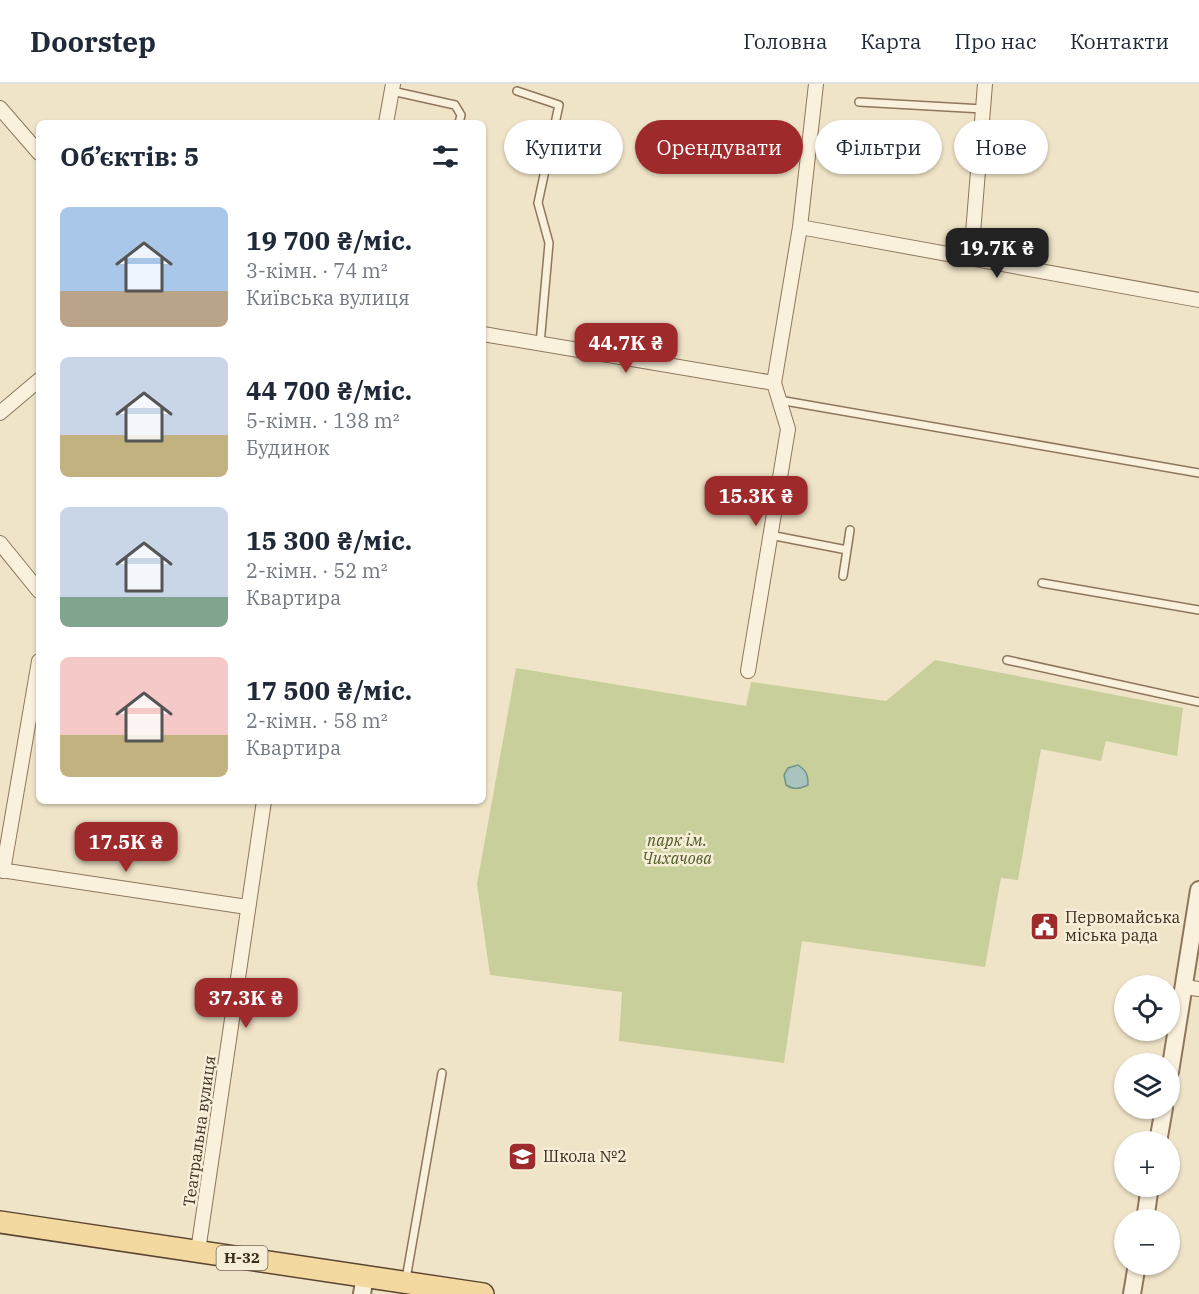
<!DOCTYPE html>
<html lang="uk">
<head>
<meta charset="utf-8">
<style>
	body { margin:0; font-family:"IBM Plex Serif",serif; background:#f2f2f3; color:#1f2937; height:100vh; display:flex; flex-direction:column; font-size:22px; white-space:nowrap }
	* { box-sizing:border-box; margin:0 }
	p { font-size:20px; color:#747a83 }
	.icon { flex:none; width:33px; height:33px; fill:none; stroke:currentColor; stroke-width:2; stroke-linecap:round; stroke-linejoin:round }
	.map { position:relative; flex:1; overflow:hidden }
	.sheet { position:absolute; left:36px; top:36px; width:450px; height:684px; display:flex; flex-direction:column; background:#fff; border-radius:9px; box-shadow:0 2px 4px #0004 }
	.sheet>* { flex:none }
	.top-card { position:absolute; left:504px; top:36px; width:570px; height:54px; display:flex; gap:12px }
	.controls { position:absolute; left:1114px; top:891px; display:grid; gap:12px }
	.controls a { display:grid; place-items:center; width:66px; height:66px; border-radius:50%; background:#fff; box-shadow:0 2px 4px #0004; font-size:30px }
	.price { position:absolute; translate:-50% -51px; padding:0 14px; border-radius:12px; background:#9e2a2b; color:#fff; font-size:20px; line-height:39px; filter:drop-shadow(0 2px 3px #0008) }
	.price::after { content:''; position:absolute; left:50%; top:36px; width:18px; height:14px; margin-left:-9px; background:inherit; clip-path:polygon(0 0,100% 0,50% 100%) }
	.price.active { background:#222; color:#fff }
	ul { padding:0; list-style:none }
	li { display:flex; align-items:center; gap:18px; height:150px; padding:0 24px }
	li span { display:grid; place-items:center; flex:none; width:168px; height:120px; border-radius:9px; color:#555 }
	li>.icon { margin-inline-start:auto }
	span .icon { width:72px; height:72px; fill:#fffc; stroke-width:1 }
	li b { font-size:26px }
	h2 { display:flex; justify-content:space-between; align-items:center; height:72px; padding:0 24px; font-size:26px }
	.chip { padding:0 21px; border-radius:27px; background:#fff; box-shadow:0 2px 4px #0004; font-size:21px; line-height:54px }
	.chip.active { background:#9e2a2b; color:#fff }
	header { display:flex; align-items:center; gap:36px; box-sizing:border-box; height:84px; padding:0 30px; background:#fff; border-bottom:2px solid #e0e1e3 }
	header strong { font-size:28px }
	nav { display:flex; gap:33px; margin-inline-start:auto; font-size:21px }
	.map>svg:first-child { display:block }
	.green { fill:#c9cf9b }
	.water { fill:#a9c4bc; stroke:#6f938a; stroke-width:1.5 }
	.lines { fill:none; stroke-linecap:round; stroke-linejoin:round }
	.service-casing { stroke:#8d765c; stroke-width:10 }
	.minor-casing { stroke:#8d765c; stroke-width:16 }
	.tertiary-casing { stroke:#8d765c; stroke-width:20 }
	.primary-casing { stroke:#5b4430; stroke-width:24 }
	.service { stroke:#faf1dc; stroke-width:7 }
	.minor { stroke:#faf1dc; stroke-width:14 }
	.tertiary { stroke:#faf1dc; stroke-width:16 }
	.primary { stroke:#f3d9a0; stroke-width:21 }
	.labels { text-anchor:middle; stroke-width:5; stroke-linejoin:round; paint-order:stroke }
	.shield { fill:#f7eed8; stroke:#756857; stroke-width:1.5 }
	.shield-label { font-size:15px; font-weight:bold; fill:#3d2e20 }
	.park-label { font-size:16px; font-style:italic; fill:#4d5a26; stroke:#f7eed8 }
	.poi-label { font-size:16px; fill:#3d2e20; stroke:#f7eed8; text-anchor:start }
	.street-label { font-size:16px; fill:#3d2e20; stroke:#f7eed8 }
</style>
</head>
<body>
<header>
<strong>Doorstep</strong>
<nav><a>Головна</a><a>Карта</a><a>Про нас</a><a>Контакти</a></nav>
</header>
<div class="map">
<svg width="1199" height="1210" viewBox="0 0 1199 1210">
	<rect width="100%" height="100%" fill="#f0e4c8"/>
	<!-- green -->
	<path class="green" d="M935,576L1183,624L1177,672L1106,657L1101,677L1041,665L1018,796L1001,794L985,883L802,857L784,979L619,957L622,908L490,891L477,800L516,584L746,622L751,598L886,617Z"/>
	<!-- water -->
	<path class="water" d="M798,681C807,687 808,691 808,701C799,705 794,706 786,701L784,691L788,684Z"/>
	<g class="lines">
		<defs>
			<path id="service" d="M392,7L455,21L461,31L459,39
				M517,7L559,21L538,119L549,159L540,260
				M859,18L983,25
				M779,316L1199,389
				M770,451L847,466
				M843,492L850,446
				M1042,499L1199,526
				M1007,576L1199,618
				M406,1195L442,989"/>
			<path id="minor" d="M0,24L39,69
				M386,39L393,0
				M800,143L1199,216
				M971,174L985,0
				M483,250L774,299
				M0,329L39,296
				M0,459L39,507
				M748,587L788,345L774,299L800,143L816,0
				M0,786L247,823
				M3,787L39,577
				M1185,903L1199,905
				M198,1167L264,717"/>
			<path id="tertiary" d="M1170,988L1199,806
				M1158,1058L1164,1024
				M1145,1136L1150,1102
				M362,1210L365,1192
				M1132,1210L1137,1180"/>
			<path id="primary" d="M0,1138L483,1210"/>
		</defs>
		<!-- service casing -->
		<use href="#service" class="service-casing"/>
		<!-- minor casing -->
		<use href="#minor" class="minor-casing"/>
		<!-- tertiary casing -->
		<use href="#tertiary" class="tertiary-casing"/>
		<!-- primary casing -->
		<use href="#primary" class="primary-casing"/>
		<!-- service -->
		<use href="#service" class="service"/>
		<!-- minor -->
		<use href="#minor" class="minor"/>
		<!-- tertiary -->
		<use href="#tertiary" class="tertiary"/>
		<!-- primary -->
		<use href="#primary" class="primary"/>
	</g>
	<!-- icons -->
	<defs>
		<symbol id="civic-square" viewBox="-11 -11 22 22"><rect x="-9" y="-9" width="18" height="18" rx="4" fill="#9e2a2b" stroke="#f7eed8"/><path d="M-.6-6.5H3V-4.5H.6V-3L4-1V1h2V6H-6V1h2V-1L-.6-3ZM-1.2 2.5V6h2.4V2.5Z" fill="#fff"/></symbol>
		<symbol id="school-square" viewBox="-11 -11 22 22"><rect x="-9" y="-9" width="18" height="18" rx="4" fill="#9e2a2b" stroke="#f7eed8"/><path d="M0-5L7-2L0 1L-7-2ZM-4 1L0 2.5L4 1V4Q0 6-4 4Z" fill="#fff"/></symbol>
	</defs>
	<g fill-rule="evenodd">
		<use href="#civic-square" x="1028" y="826" width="33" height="33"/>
		<use href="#school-square" x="506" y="1056" width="33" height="33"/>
	</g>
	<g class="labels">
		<!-- shield labels -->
		<rect class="shield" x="216.5" y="1162" width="51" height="24" rx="4.5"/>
		<g class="shield-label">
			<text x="242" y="1179">Н-32</text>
		</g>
		<!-- park labels -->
		<g class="park-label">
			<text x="677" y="762">парк ім.<tspan x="677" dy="18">Чихачова</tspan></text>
		</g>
		<!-- poi labels -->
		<g class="poi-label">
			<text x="1065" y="839">Первомайська<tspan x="1065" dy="18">міська рада</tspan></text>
			<text x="543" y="1078">Школа №2</text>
		</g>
		<!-- street labels -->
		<g class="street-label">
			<text transform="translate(199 1047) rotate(-82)" y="6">Театральна вулиця</text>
		</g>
	</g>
</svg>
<div class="controls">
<a><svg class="icon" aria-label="locate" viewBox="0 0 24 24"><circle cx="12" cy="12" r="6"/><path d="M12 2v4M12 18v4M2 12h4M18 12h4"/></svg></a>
<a><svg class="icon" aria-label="layers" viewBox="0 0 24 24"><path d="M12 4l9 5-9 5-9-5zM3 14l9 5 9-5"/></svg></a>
<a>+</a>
<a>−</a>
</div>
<b class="price active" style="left:997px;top:195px">19.7K ₴</b>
<b class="price" style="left:626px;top:290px">44.7K ₴</b>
<b class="price" style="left:756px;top:443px">15.3K ₴</b>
<b class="price" style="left:126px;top:789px">17.5K ₴</b>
<b class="price" style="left:246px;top:945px">37.3K ₴</b>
<div class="top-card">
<a class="chip">Купити</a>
<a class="chip active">Орендувати</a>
<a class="chip">Фільтри</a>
<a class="chip">Нове</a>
</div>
<section class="sheet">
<h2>Об’єктів: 5<svg class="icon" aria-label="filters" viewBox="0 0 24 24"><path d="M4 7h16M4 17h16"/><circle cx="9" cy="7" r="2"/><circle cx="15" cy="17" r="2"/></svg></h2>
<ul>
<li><span style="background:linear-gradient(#a9c7e8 70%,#b9a48a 0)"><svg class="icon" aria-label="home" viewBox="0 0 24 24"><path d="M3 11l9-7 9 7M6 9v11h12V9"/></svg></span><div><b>19 700 ₴/міс.</b><p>3-кімн. · 74 m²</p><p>Київська вулиця</p></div></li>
<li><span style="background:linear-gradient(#c9d6e8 65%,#c2b280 0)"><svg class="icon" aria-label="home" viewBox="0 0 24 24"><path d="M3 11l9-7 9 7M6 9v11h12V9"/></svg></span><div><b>44 700 ₴/міс.</b><p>5-кімн. · 138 m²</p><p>Будинок</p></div></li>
<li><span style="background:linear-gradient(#c9d6e8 75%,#7fa58c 0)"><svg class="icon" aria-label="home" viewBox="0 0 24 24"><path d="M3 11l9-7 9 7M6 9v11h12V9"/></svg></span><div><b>15 300 ₴/міс.</b><p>2-кімн. · 52 m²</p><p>Квартира</p></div></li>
<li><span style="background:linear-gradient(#f6c9c9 65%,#c2b280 0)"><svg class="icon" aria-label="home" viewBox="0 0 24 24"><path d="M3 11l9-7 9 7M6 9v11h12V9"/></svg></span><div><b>17 500 ₴/міс.</b><p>2-кімн. · 58 m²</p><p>Квартира</p></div></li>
</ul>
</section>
</div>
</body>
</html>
